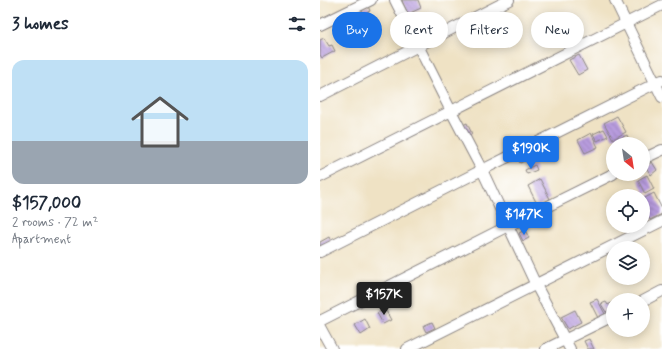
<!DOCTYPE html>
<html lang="en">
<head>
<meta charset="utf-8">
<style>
	body { margin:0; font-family:Mynerve,sans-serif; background:#f2f2f3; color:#1f2937; height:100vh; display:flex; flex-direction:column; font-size:15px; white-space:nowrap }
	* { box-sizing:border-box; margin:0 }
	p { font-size:13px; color:#747a83 }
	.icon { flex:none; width:22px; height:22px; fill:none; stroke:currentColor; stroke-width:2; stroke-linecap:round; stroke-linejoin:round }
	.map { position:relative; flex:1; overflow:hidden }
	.details { display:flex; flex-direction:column; background:#fff; width:320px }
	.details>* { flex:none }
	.top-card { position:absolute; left:12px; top:12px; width:270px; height:36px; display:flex; gap:8px }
	.needle { width:26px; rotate:150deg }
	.fabs { position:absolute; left:286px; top:137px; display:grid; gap:8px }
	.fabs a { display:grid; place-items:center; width:44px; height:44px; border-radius:50%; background:#fff; box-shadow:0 2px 10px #0003; font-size:20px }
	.price { position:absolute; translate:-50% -34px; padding:0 9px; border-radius:4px; background:#1a73e8; color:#fff; font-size:13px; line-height:26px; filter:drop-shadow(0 1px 2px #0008) }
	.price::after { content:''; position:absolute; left:50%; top:24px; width:12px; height:9px; margin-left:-6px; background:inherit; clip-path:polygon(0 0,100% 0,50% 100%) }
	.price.current { background:#222; color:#fff }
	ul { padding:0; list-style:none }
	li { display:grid; align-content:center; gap:8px; height:212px; padding:0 12px }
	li+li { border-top:1px solid #e0e1e3 }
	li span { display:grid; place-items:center; height:124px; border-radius:12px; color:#555 }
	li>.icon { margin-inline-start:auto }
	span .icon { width:72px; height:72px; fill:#fffc; stroke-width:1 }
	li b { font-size:17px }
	h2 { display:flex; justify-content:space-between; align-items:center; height:48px; padding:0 12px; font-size:17px }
	.pill { padding:0 14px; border-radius:18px; background:#fff; box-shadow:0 2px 10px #0003; font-size:14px; line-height:36px }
	.pill.current { background:#1a73e8; color:#fff }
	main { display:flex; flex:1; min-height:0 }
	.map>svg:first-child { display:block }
	.building { fill:url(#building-back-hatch) }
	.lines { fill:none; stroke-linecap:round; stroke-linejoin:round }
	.minor-casing { stroke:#888280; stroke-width:12 }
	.minor { stroke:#fff; stroke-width:10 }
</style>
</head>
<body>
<main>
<section class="details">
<h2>3 homes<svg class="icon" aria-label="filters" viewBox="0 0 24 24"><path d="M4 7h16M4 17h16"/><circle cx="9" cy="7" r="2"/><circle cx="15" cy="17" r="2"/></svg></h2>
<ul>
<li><span style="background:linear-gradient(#bfe0f5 65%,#9aa5b1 0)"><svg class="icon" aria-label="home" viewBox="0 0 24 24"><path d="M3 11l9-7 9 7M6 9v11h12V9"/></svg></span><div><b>$157,000</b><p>2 rooms · 72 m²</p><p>Apartment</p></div></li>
</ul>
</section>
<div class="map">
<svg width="342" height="349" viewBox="0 0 342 349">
	<defs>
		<pattern id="building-back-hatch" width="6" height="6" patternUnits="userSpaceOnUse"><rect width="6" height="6" fill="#b89cde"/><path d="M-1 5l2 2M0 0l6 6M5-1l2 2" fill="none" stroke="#957fb5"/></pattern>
	</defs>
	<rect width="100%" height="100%" fill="#fff"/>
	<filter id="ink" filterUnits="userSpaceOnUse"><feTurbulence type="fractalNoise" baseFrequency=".025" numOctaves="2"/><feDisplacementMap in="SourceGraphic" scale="8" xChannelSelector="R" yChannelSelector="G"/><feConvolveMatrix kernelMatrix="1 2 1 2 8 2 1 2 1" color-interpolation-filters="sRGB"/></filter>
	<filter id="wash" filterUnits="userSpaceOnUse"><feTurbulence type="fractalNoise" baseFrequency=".012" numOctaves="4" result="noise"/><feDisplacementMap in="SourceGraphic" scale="16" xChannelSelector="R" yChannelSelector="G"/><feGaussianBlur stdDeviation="0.9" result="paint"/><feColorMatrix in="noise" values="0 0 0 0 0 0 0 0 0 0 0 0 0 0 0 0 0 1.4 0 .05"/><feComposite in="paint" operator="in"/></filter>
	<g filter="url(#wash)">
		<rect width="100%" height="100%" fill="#efe2c4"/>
		<g id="blocks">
			<!-- building -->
			<path class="building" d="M83,0H98L101,8L88,14L82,1Z
				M48,6L50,11L35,18L33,14Z
				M57,26L59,29L46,36L42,29L46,27L48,31Z
				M99,26L104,36L99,38L94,29Z
				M4,38L9,46L12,45L15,51L2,58L0,55V40Z
				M259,55L267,70L258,75L249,60Z
				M297,116L306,132L293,139L284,123Z
				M147,123L152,134L147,137L141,126Z
				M284,129L288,136L277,141L273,134Z
				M271,133L278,147L265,153L258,140Z
				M307,135L311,144H298L296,140Z
				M209,154L211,158L200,163L199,160Z
				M332,162L337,170L331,175L325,166Z
				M215,165L217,170L207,174L205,170Z
				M327,175L334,189L325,194L318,180Z
				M220,179L230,199L218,206L208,186Z
				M334,193L342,209V214L330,220L323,207V199Z
				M205,230L209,238L203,241L199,233Z
				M9,237L11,241L0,246V242Z
				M277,299L285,314L278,318L270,302Z
				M286,302L288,305L293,302V308L286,312L281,304Z
				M65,309L71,320L63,324L57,313Z
				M255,310L261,322L248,329L241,317Z
				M45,319L50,329L41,335L35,325Z
				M112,322L115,328L106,332L103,326Z
				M269,339L274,349H268L264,341Z"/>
		</g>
	</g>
	<g filter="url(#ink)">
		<use href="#blocks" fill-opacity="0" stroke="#888280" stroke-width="1"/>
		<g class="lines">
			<defs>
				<path id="minor" d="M75,0L131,111L162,170L216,285L250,349
					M295,0L342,97
					M0,25L51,0
					M0,96L189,0
					M323,159L342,150
					M0,177L342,5
					M0,252L162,170L342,80
					M323,301L342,291
					M0,321L188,226L293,174
					M0,327L12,349
					M87,349L342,221
					M226,349L293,316"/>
			</defs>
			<!-- minor casing -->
			<use href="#minor" class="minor-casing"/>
			<!-- minor -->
			<use href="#minor" class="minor"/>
		</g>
	</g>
</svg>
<div class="fabs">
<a><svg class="needle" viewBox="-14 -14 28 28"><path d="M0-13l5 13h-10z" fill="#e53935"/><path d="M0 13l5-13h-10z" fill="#747a83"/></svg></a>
<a><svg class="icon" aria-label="locate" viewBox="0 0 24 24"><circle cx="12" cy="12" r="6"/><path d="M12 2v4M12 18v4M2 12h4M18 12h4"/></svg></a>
<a><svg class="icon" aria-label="layers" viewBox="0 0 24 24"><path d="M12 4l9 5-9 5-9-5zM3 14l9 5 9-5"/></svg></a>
<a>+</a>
</div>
<b class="price" style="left:211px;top:170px">$190K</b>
<b class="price" style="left:204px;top:236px">$147K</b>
<b class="price current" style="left:64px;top:316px">$157K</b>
<div class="top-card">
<a class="pill current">Buy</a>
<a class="pill">Rent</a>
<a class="pill">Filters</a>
<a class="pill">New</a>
</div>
</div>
</main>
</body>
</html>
